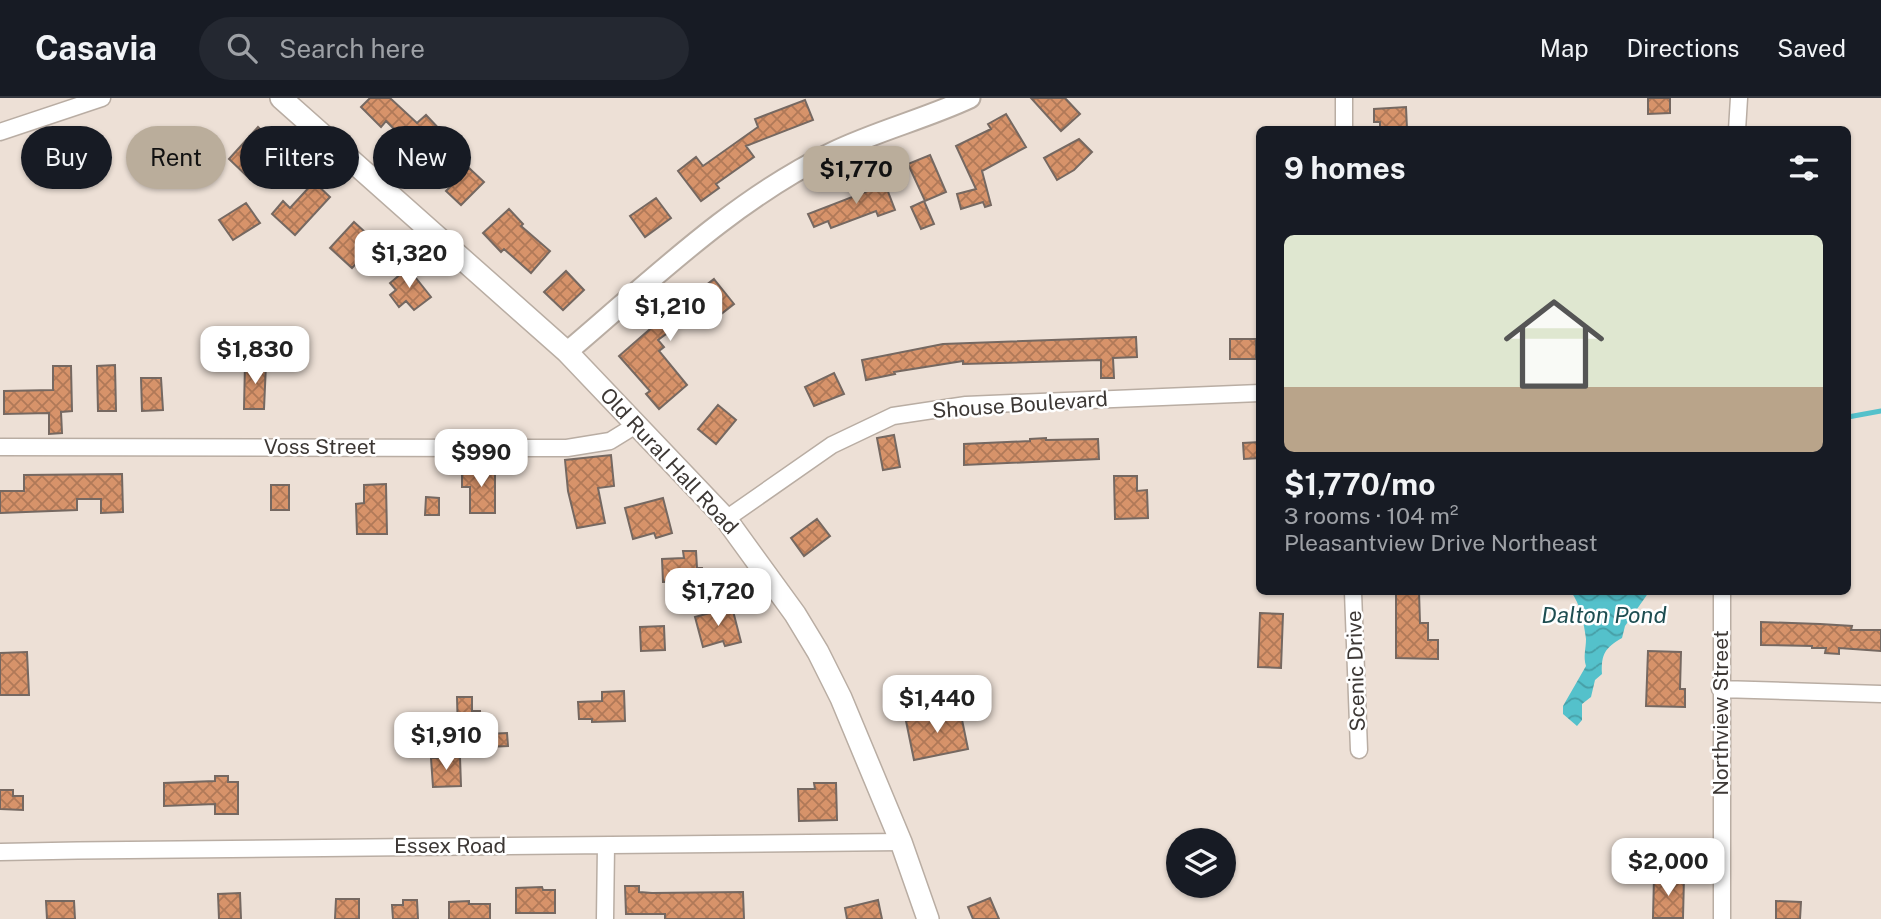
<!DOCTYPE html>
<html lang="en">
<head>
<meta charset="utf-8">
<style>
	body { margin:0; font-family:"Public Sans",sans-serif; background:#242831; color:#f1f3f6; height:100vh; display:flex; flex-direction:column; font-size:26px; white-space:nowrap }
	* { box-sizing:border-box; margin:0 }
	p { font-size:23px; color:#9ea1a6 }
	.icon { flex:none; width:38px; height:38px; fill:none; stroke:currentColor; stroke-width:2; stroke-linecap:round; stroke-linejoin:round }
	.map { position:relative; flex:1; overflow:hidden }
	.drawer { position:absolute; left:1256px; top:28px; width:595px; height:469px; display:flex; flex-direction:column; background:#171b24; border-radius:10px; box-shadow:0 2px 5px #0004 }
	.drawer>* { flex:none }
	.banner { position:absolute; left:21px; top:28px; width:665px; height:63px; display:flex; gap:14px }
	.buttons { position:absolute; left:1166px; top:730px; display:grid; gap:14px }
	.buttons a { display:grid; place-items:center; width:70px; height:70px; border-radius:50%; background:#171b24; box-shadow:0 2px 5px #0004; font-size:35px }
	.price { position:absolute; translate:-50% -60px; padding:0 16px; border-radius:14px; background:#fff; color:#222; font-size:23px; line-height:46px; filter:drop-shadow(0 2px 4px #0008) }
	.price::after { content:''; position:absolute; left:50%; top:42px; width:21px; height:16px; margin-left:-10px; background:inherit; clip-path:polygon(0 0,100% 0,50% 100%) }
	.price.current { background:#baad9b; color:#111 }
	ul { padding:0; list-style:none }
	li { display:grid; align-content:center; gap:14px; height:371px; padding:0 28px }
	li span { display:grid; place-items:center; height:217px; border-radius:10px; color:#555 }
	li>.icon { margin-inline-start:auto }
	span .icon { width:126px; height:126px; fill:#fffc; stroke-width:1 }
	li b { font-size:30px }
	h2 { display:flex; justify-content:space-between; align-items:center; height:84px; padding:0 28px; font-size:30px }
	.pill { padding:0 24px; border-radius:32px; background:#171b24; box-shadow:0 2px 5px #0004; font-size:24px; line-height:63px }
	.pill.current { background:#baad9b; color:#111 }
	header { display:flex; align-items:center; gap:42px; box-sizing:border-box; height:98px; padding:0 35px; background:#171b24; border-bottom:2px solid #363941 }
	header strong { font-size:33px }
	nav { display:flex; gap:38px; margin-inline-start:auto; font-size:24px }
	.search { width:490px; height:63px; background:#242831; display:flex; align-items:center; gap:18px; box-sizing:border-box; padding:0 24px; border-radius:38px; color:#9ea1a6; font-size:26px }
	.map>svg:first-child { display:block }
	.water { fill:url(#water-waves) }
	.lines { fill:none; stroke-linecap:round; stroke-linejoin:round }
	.stream { stroke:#54c1cb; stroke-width:5 }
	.building { fill:url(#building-cross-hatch); stroke:#756861; stroke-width:2 }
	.minor-casing { stroke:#b9ada3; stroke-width:19 }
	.tertiary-casing { stroke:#b9ada3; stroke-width:23 }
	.secondary-casing { stroke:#b9ada3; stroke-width:24 }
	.minor { stroke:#fff; stroke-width:16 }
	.tertiary { stroke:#fff; stroke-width:19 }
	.secondary { stroke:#fff; stroke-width:21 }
	.labels { text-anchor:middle; stroke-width:5; stroke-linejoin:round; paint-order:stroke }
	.street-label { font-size:21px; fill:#3d3835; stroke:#fff }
	.water-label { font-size:23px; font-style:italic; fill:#1e4e52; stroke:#fff }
</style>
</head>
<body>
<header>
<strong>Casavia</strong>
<div class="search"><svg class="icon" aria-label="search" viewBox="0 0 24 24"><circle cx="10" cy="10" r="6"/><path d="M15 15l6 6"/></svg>Search here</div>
<nav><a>Map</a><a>Directions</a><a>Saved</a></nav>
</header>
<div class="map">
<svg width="1881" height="821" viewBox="0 0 1881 821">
	<defs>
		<pattern id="water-waves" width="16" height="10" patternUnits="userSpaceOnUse" patternTransform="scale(1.75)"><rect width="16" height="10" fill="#54c1cb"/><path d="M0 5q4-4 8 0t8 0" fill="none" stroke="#479ea6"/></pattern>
		<pattern id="building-cross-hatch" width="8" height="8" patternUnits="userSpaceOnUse" patternTransform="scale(1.75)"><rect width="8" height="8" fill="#d7936a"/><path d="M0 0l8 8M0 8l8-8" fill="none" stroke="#b07958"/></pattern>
	</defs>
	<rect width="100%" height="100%" fill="#ede0d6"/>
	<!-- water -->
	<path class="water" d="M1571,494H1649L1625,528L1622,540C1605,550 1601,556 1602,576L1595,582L1591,599L1582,606V622L1577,628L1563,616V608L1586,568C1583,558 1586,551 1586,541C1584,525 1580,505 1571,494Z"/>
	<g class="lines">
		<!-- stream -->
		<path class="stream" d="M1848,319L1881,313"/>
	</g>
	<!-- building -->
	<path class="building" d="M370,0H390L417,25L426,17L443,35L420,57L386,23L381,29L361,9Z
		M1031,0H1065L1080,16L1061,33Z
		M1648,0H1670V15L1648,16Z
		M805,2L813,22L746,48L754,59L716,86L719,90L701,103L678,73L696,59L703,68L758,29L755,21Z
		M1406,9L1407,31L1380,32V24H1374V11Z
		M1006,16L1026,49L982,73L991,107L985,109L983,104L961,111L957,96L976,91L956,48L991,31L988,26Z
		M258,29L284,54L270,69L265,64L250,81L229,61Z
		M1079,41L1092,54L1074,72L1057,82L1044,60Z
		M930,57L946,94L925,103L908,66Z
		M469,70L484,84L461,107L446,93Z
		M882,78L895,112L878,118L876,113L831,130L828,123L814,129L808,116L868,93L865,85Z
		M314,84L330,99L295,137L272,116L283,103L290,110Z
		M656,100L671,120L645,139L630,118Z
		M924,103L934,126L921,131L911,109Z
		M246,105L260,125L233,142L219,122Z
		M509,111L523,126L521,128L550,153L531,175L504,151L501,154L483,135Z
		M354,124L376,144L352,170L330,150Z
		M408,170L431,199L414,212L406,203L399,209L390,197L396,192L390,185Z
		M566,173L584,192L563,212L544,194Z
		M714,181L734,206L716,220L706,207L658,242L664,249L659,253L687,287L659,311L646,296L650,293L619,258L665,218L659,210L672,200L678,209Z
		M1136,239L1137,259L1113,260L1114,280H1101V262L963,266V263L894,274L895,276L866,282L862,262L943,246Z
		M1230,241H1256V261H1230Z
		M245,265L266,266L264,311H244Z
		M115,267L116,313H98L97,268Z
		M53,268H71L72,313L61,314L62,335L49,336V315L4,316V293L53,292Z
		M834,275L844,296L814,308L805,289Z
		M141,280H161L163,312L142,313Z
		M718,307L736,322L716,346L698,331Z
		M894,337L900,369L883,372L877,340Z
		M1046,340V342L1098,341L1099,361L964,367V346L1030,343V341Z
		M1260,344V360L1244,361L1243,345Z
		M611,357L614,388L598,390L605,425L577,430L568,393L565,362Z
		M462,371H495V415H470V389H462Z
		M122,376L123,414L101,415V401H77V412L0,415V393H24V377Z
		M1114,378H1137V393L1147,392L1148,420L1115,421Z
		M386,386L387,436H357L356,406L364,405V387Z
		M271,387H289V412H271Z
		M426,399L439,400V417H425Z
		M663,400L672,435L656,440L654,435L633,441L625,410Z
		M817,421L830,438L804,458L791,440Z
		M683,453H696L697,470H702L703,483L663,484L662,461L684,460Z
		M1396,494H1419L1420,525H1428V542H1438V561L1396,560Z
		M732,509L741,544L725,548L723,543L703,549L695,519Z
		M1260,515L1283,516L1281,570L1258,569Z
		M1761,524L1820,526L1852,528L1851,532H1881V553L1839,550V556L1825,555L1826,550H1812V548L1761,547Z
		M664,528L665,552L641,553L640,529Z
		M1648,553L1681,554L1680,591H1685V609L1646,608Z
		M27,554L29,597H0V555Z
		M624,593L625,623L592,624V621H579L578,604L602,603V594Z
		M457,599H472V613H480L481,634L458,635Z
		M960,612L968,651L914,662L906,623Z
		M507,635L508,648L488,649L487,636Z
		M460,659L461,688L433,689L431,660Z
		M215,678H228V684H238V716H215V706L164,708V685L215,683Z
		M814,685H836L837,722L799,723L798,691H815Z
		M0,692H13V698H23V712L0,711Z
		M1654,779H1684L1683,820H1653Z
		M625,788H639V794L652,795L743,794L744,821H665V816H626Z
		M542,789L543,792H555V815H516V790Z
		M240,795L241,821H219L218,796Z
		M990,800L999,821H973L968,809Z
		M336,801H359V821H335Z
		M403,802H417L418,821H393L392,807H403Z
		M878,802L882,821H847L845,810Z
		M46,803H74L75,821H47Z
		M469,803V806H490V821H449V804Z
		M1776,803L1801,804L1800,821H1776Z"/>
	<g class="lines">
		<defs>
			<path id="minor" d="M1344,0V32
				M1737,32L1739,0
				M0,34L102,0
				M0,349L567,350L610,343L636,327
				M726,421L832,347L893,318L966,307L1260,295
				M1353,494L1359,652
				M1722,494V821
				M1720,591L1881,596
				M0,754C300,748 600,748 901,744
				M605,821L606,748"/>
			<path id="tertiary" d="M567,254C650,184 732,103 831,55C876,33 925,21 970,0"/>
			<path id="secondary" d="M281,0L567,254L726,421L795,516L818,554L841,600L901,744L928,821"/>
		</defs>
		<!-- minor casing -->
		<use href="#minor" class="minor-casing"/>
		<!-- tertiary casing -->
		<use href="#tertiary" class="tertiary-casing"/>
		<!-- secondary casing -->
		<use href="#secondary" class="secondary-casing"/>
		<!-- minor -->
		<use href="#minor" class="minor"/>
		<!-- tertiary -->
		<use href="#tertiary" class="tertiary"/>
		<!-- secondary -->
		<use href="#secondary" class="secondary"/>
	</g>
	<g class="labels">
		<!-- street labels -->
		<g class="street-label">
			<text transform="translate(1020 307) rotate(-4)" y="7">Shouse Boulevard</text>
			<text x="320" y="356">Voss Street</text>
			<text transform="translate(669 363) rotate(47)" y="7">Old Rural Hall Road</text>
			<text transform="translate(1356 573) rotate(-92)" y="7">Scenic Drive</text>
			<text transform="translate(1721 615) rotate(-90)" y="7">Northview Street</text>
			<text x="450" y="755">Essex Road</text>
		</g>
		<!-- water labels -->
		<g class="water-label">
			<text x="1604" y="525">Dalton Pond</text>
		</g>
	</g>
</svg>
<div class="buttons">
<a><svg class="icon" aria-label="layers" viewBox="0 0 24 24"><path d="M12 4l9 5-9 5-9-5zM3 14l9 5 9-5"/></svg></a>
</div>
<b class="price current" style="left:856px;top:108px">$1,770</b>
<b class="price" style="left:409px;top:192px">$1,320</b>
<b class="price" style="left:670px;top:245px">$1,210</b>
<b class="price" style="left:255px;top:288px">$1,830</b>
<b class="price" style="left:481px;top:391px">$990</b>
<b class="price" style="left:718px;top:530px">$1,720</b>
<b class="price" style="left:937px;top:637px">$1,440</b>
<b class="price" style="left:446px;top:674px">$1,910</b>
<b class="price" style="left:1668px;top:800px">$2,000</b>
<div class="banner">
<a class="pill">Buy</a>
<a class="pill current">Rent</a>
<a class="pill">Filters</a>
<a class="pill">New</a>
</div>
<section class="drawer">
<h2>9 homes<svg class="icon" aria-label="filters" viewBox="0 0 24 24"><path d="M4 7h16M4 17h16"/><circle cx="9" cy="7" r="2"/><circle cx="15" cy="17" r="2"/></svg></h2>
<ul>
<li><span style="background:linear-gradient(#dfe7d0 70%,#b9a48a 0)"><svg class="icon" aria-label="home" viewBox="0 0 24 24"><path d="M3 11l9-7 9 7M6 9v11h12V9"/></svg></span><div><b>$1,770/mo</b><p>3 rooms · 104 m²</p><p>Pleasantview Drive Northeast</p></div></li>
</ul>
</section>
</div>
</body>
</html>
